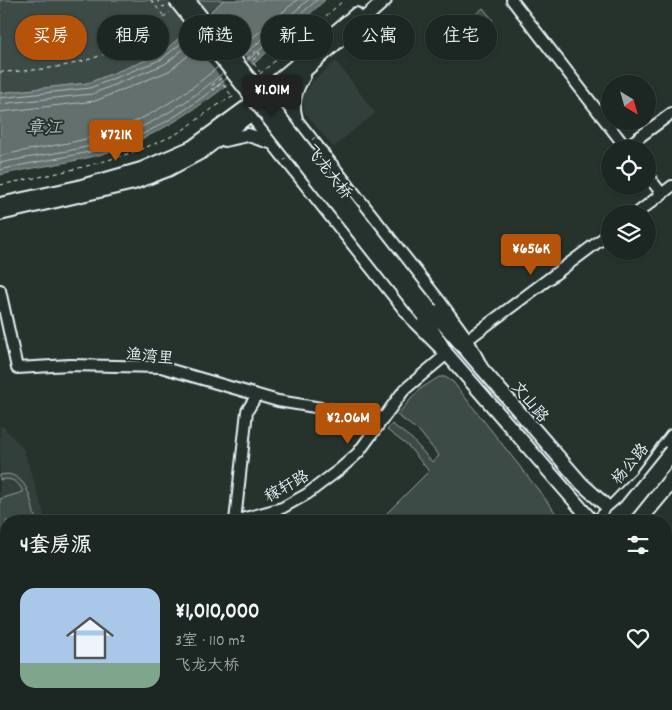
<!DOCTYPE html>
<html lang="zh">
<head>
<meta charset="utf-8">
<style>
	body { margin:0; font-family:Dekko,"LXGW WenKai TC",sans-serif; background:#252e2a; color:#f1f3f6; height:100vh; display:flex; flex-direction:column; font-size:19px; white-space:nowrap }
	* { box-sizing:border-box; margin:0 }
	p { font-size:16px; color:#a0a5a5 }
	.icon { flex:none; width:28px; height:28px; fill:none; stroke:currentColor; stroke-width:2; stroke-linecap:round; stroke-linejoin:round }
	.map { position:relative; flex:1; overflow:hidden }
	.side { position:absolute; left:0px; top:515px; width:672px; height:195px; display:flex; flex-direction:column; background:#1c2622; border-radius:20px 20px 0 0; box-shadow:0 1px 4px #0004,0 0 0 1px #3a4340 }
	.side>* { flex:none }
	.guide { position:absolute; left:15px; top:15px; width:642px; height:45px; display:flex; gap:10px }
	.needle { width:32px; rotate:143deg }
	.buttons { position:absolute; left:601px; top:75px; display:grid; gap:10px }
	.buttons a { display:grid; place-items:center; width:55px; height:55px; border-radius:50%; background:#1c2622; box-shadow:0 1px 4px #0004,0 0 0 1px #3a4340; font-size:25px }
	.price { position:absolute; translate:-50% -42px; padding:0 11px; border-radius:5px; background:#b45309; color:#fff; font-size:16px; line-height:32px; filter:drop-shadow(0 1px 2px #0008) }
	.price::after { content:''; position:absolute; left:50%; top:30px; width:15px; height:11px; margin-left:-8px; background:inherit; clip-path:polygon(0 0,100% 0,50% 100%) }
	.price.selected { background:#222; color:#fff }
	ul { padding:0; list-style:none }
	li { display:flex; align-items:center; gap:15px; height:125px; padding:0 20px }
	li span { display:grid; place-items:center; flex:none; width:140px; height:100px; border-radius:15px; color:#555 }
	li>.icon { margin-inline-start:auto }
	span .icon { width:60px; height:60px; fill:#fffc; stroke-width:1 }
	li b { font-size:21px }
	h2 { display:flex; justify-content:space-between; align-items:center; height:60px; padding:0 20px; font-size:21px }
	.chip { padding:0 18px; border-radius:22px; background:#1c2622; box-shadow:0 1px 4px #0004,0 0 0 1px #3a4340; font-size:18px; line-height:45px }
	.chip.selected { background:#b45309; color:#fff }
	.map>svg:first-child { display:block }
	.built { fill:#333f3a }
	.green { fill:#3e4b47; stroke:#939ea0 }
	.water { fill:#636f6d; stroke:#98a3a5 }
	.pier { fill:#26332d }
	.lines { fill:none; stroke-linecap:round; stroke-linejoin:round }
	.shore { stroke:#b3bdc0; stroke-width:1 }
	.minor-casing { stroke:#e8f1f8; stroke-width:14 }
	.major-casing { stroke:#e8f1f8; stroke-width:16 }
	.highway-casing { stroke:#e8f1f8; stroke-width:19 }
	.path { stroke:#e8f1f8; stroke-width:1; stroke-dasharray:4 4; stroke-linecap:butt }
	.minor { stroke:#26332d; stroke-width:10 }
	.major { stroke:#26332d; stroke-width:12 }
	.highway { stroke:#26332d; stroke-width:15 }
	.major-bridge-casing { stroke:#e8f1f8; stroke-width:16; stroke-linecap:butt }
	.highway-bridge-casing { stroke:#e8f1f8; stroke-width:19; stroke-linecap:butt }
	.path-bridge { stroke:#e8f1f8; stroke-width:1; stroke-dasharray:4 4; stroke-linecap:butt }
	.major-bridge { stroke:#26332d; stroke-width:12 }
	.highway-bridge { stroke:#26332d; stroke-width:15 }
	.labels { text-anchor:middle; stroke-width:4; stroke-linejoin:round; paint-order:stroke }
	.street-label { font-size:16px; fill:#e8f1f8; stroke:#26332d }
	.water-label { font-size:18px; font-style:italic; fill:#b3bdc0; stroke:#26332d }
</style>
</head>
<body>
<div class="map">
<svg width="672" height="710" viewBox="0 0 672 710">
	<rect width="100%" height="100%" fill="#26332d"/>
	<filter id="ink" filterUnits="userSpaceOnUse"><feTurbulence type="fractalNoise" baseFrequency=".02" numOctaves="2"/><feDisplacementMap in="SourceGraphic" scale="10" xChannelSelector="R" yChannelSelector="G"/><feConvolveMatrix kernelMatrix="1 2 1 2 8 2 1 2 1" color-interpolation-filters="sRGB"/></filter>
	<g filter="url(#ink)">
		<!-- built -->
		<path class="built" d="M336,61L375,113L333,147L304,111L302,98L313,81Z
			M0,426L4,427L24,450L46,521H6V599L0,602Z
			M273,704H332L338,710H256Z"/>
		<!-- green -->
		<path class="green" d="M0,0H224L160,55L88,83L0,93Z
			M483,8L493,20L467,43L457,30Z
			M439,377H445L453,382L540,492L555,512L559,521H387L383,517L429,471L408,446L387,430L392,424L412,439L432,462L439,456L420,432L397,415L420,389Z
			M8,474C30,478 31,504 36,521H6V569L0,548V499L23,492C19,482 11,477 0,480V475Z"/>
		<!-- water -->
		<path class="water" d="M224,0H325C263,57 192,124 112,151C76,163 37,166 0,175V93L88,83L159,55Z"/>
		<!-- pier -->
		<path class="pier" d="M209,10L253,66L228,87L184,31Z"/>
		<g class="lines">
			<!-- shore -->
			<path class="shore" d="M237,51L297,0
				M242,57L308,0
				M246,62L317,0
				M0,98L90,88L162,59L192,34
				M0,104L92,94L165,64L196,39
				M0,112L95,101L169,71L201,45
				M0,156C35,147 72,145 106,133C148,119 185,95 218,67
				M0,163C36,155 74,152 108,141C151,126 189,102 223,73
				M0,170C36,161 73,157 109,147C153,134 192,107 227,78"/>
			<defs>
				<path id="minor" d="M512,0L627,149
					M626,147L672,113
					M648,176L662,194
					M636,214L672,186
					M0,290L17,368L70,365L161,367L278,401L383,418
					M467,340L610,233
					M234,521L282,508L307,494L340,469L358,453L404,390L447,354
					M235,521L247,411L257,395
					M0,613L6,611
					M531,704L537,710
					M443,710L446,704"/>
				<path id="major" d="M272,90L440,303L467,340L480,365
					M248,111L415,322L447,354
					M296,119C291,103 295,90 304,76
					M225,140L248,135L273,143
					M0,204L78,187L141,169L192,147L245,108L356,14
					M0,214L134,183L168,170L202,152L288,86L385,0
					M431,310L582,484L623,521
					M424,316L447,354L592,521
					M598,521L641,477L672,436
					M640,521L670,485
					M666,554L672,558
					M666,573L672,576
					M222,710L240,704"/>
				<path id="highway" d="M627,521L657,491L672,471
					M143,710L160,704
					M177,710L194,704
					M206,710L223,704"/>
			</defs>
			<!-- minor casing -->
			<use href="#minor" class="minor-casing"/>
			<!-- major casing -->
			<use href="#major" class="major-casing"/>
			<!-- highway casing -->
			<use href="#highway" class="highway-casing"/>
			<!-- path -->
			<path class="path" d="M151,0L163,15
				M157,0L163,7L165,6
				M247,59L257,50L260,54L252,61L260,72
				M0,72C39,71 84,66 119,47C138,38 153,25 170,12
				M260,74L344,0
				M221,78L210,87L213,90L222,83L232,96
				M0,185C59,173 117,162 172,136C193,126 216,102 236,96"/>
			<!-- minor -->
			<use href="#minor" class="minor"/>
			<!-- major -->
			<use href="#major" class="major"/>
			<!-- highway -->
			<use href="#highway" class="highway"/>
			<defs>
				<path id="major-bridge" d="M175,0L424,316
					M188,0L431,310"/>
				<path id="highway-bridge" d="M612,521L627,508L672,452"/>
			</defs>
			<!-- major-bridge casing -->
			<use href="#major-bridge" class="major-bridge-casing"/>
			<!-- highway-bridge casing -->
			<use href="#highway-bridge" class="highway-bridge-casing"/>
			<!-- path-bridge -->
			<path class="path-bridge" d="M312,140L316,136L357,189
				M287,158L280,163L323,217"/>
			<!-- major-bridge -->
			<use href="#major-bridge" class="major-bridge"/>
			<!-- highway-bridge -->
			<use href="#highway-bridge" class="highway-bridge"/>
		</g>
	</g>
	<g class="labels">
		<!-- street labels -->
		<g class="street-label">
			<text transform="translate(330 171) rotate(52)" y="6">飞龙大桥</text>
			<text transform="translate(150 355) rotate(6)" y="6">渔湾里</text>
			<text transform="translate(531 401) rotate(50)" y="6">文山路</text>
			<text transform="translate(629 463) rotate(-50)" y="6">杨公路</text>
			<text transform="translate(286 485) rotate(-29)" y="6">稼轩路</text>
		</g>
		<!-- water labels -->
		<g class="water-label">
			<text x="44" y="133">章江</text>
		</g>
	</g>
</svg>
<div class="buttons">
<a><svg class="needle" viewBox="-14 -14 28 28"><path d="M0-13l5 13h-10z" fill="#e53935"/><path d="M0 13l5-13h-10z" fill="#a0a5a5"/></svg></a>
<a><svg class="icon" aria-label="locate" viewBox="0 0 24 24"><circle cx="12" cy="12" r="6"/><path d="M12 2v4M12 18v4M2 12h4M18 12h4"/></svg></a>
<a><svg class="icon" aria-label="layers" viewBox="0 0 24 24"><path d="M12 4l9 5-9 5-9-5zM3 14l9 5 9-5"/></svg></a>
</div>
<b class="price selected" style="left:272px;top:117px">¥1.01M</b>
<b class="price" style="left:116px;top:162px">¥721K</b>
<b class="price" style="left:531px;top:276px">¥656K</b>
<b class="price" style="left:348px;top:445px">¥2.06M</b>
<div class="guide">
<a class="chip selected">买房</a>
<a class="chip">租房</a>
<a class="chip">筛选</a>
<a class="chip">新上</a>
<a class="chip">公寓</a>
<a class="chip">住宅</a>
</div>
<section class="side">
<h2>4套房源<svg class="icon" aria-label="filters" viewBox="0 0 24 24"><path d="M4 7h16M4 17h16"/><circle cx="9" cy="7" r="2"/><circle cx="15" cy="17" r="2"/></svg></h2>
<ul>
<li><span style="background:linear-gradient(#a9c7e8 75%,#7fa58c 0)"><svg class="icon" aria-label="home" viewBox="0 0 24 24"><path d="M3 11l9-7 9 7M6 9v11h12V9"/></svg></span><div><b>¥1,010,000</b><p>3室 · 110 m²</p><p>飞龙大桥</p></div><svg class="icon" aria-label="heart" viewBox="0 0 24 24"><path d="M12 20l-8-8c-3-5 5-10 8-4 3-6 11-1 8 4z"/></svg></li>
</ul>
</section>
</div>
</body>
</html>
